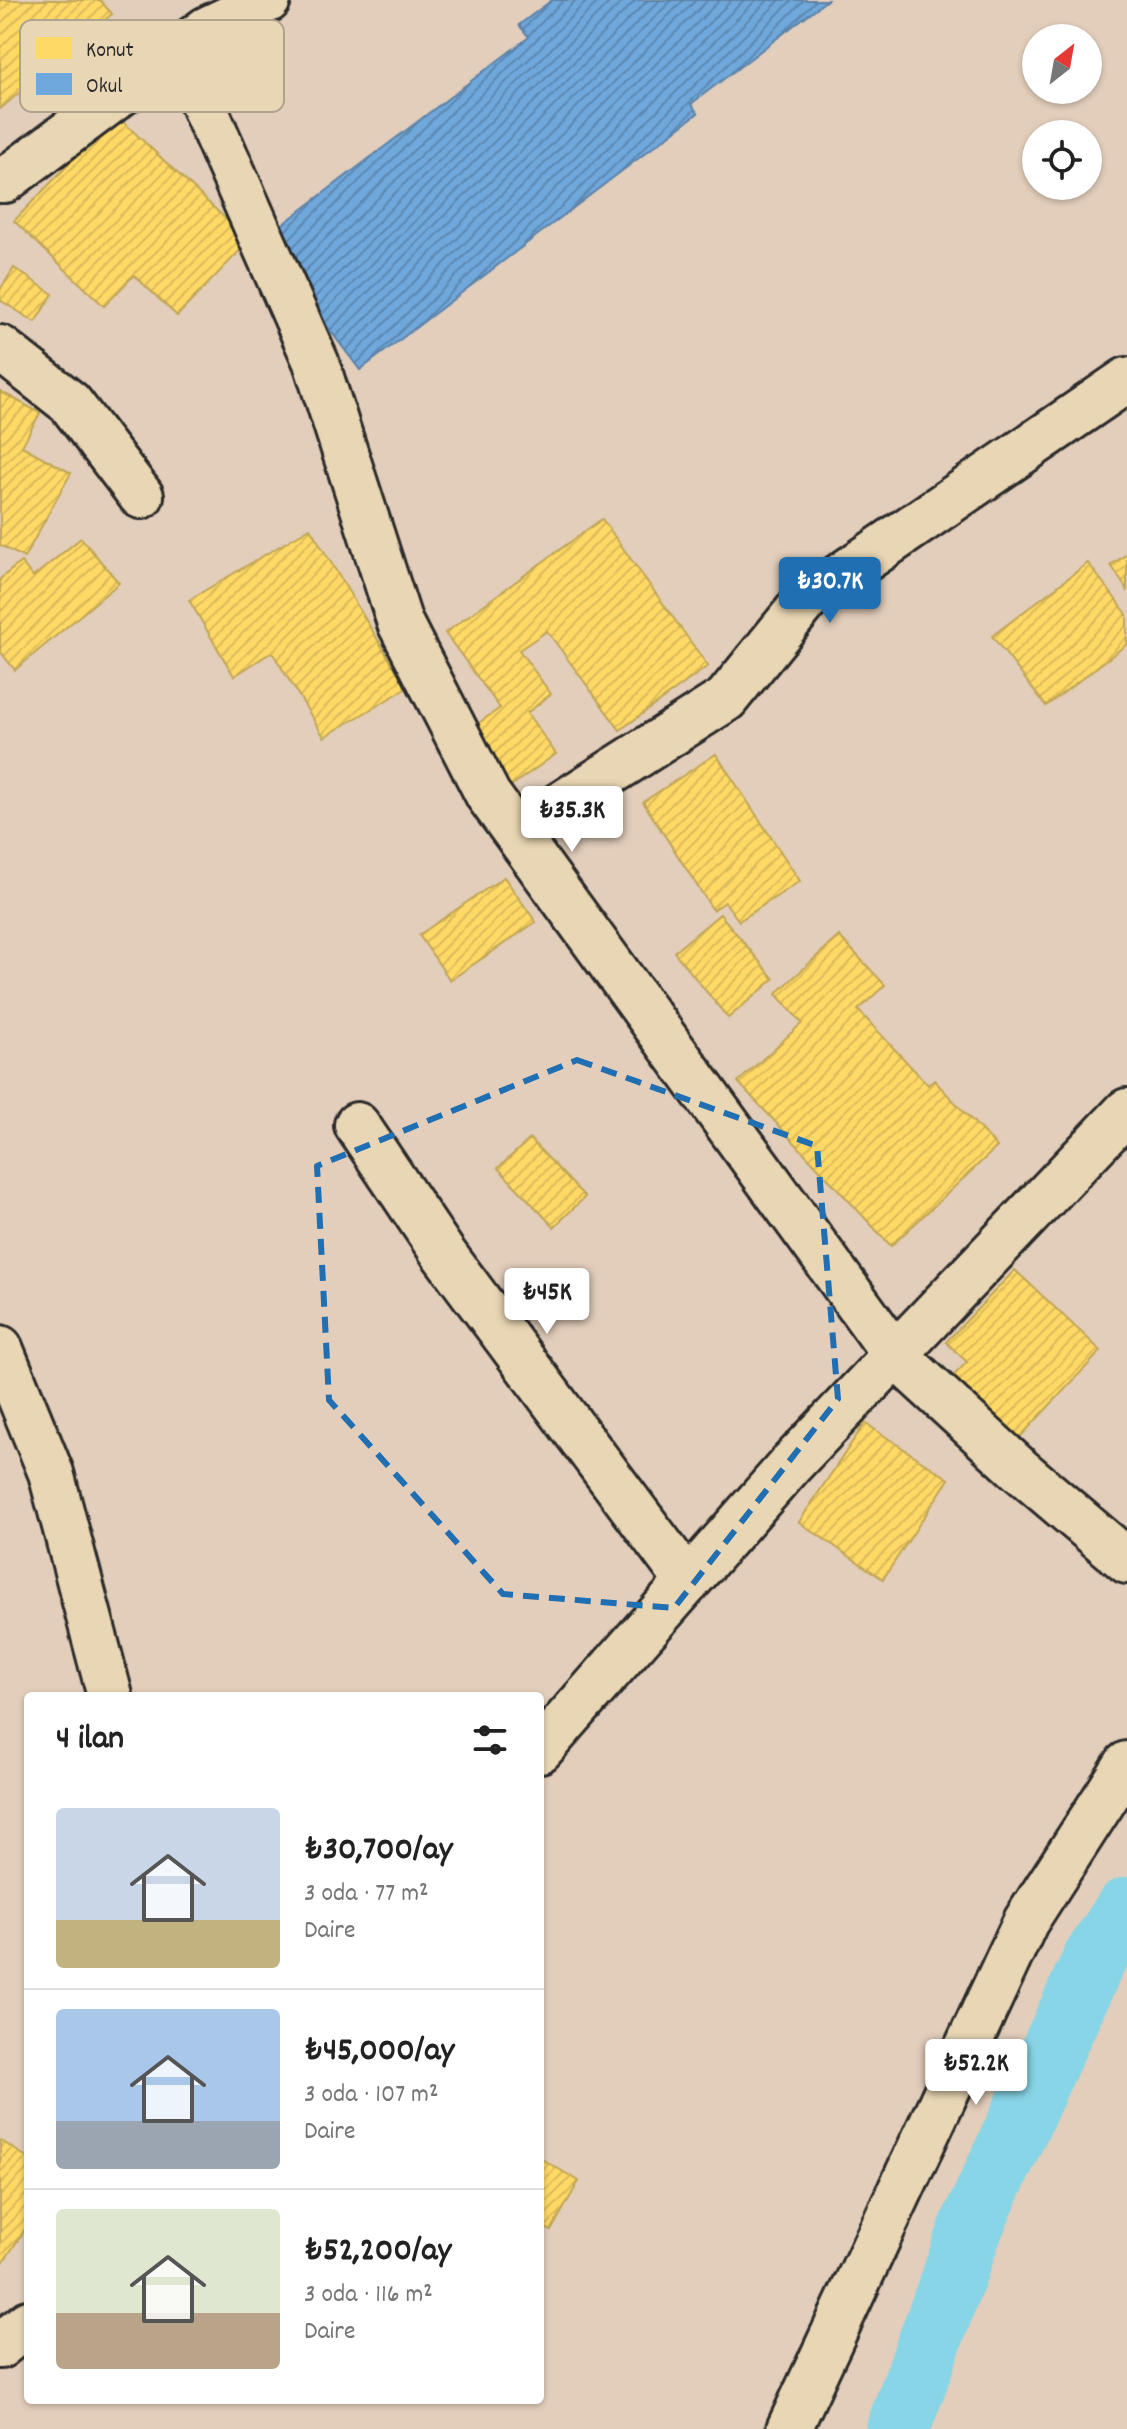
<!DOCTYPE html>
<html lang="tr">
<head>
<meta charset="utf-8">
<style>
	body { margin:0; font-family:Dekko,sans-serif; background:#f6f6f6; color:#222; height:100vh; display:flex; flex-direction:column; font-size:30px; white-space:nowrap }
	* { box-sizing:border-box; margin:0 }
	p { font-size:26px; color:#767676 }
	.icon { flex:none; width:44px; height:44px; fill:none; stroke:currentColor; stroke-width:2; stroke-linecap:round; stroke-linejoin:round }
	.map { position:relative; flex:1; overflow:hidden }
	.sheet { position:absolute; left:24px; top:1692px; width:520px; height:712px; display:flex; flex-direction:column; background:#fff; border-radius:8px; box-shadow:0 2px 6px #0004 }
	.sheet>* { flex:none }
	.needle { width:52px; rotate:31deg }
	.tools { position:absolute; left:1022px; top:24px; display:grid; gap:16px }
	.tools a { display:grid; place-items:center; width:80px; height:80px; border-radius:50%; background:#fff; box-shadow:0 2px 6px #0004; font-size:40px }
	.price { position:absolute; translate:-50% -68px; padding:0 18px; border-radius:8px; background:#fff; color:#222; font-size:26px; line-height:52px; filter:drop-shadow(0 2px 4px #0008) }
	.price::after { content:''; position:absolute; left:50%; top:48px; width:24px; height:18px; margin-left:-12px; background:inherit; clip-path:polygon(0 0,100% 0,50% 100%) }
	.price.current { background:#1f6fb2; color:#fff }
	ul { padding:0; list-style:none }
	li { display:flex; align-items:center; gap:24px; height:200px; padding:0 32px }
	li+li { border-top:2px solid #e0e0e0 }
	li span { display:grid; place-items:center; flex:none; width:224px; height:160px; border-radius:8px; color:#555 }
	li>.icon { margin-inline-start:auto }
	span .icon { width:96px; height:96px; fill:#fffc; stroke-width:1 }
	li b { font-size:34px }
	h2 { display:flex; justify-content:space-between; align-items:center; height:96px; padding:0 32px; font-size:34px }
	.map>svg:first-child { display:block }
	.homes { fill:url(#homes-hatch); stroke:#bfa554; stroke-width:2 }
	.schools { fill:url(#schools-hatch); stroke:#5b82a7; stroke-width:2 }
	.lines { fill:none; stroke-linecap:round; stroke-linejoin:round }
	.canal { stroke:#87d5e6; stroke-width:64 }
	.street-casing { stroke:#2b2b2b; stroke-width:50 }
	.secondary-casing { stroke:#2b2b2b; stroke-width:50 }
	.street { stroke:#e9d6b4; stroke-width:44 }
	.secondary { stroke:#e9d6b4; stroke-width:44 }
	.marked { fill:none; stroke:#1f6fb2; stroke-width:6; stroke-dasharray:16 10; stroke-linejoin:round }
	.key { fill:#e9d6b4; stroke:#b0a38b; stroke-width:2 }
	.key-label { font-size:22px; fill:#2b2b2b }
</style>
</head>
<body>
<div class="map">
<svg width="1127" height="2429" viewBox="0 0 1127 2429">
	<defs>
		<pattern id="homes-hatch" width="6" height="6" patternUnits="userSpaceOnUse" patternTransform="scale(2)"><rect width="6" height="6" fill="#ffd966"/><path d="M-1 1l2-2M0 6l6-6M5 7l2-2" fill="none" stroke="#dbba59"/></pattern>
		<pattern id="schools-hatch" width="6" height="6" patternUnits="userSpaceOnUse" patternTransform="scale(2)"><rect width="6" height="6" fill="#6fa8dc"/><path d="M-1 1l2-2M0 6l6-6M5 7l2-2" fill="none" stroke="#5b89b3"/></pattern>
	</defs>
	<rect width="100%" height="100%" fill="#e3cebb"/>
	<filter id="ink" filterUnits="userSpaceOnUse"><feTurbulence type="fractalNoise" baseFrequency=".0125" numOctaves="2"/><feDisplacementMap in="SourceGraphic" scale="16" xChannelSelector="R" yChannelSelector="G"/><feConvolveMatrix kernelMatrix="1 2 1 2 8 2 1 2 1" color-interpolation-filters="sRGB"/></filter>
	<g filter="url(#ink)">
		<!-- homes -->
		<path class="homes" d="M0,0H100L112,14L0,109Z
			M116,115L249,241L177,316L134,275L104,306L14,221Z
			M14,268L53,294L35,322L0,300V290Z
			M0,391L40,413L22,446L71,473L24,558L0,545Z
			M602,519L708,666L620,730L547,631L519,650L551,694L527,713L556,754L502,792L460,736L500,708L445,633Z
			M310,528L407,688L324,737L272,652L234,676L189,600Z
			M81,538L119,583L15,670L0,651V579L21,562L33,577Z
			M1127,554V590L1111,565Z
			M1088,563L1127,614V644L1046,706L992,636Z
			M716,754L800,881L739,921L725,902L713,910L643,802Z
			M504,877L536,922L450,980L419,935Z
			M720,914L774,979L728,1018L674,952Z
			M839,936L885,985L858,1010L928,1085L934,1080L997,1147L891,1246L738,1082L802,1023L776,994Z
			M530,1139L585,1197L554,1227L498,1168Z
			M1015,1270L1101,1351L1003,1455L937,1393L967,1362L946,1342Z
			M865,1423L949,1479L883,1579L799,1522Z
			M0,2140L28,2158V2225L0,2267Z
			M540,2158L579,2181L551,2231L540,2225Z"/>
		<!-- schools -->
		<path class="schools" d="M552,0H827L691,104L698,113L360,370L262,240L529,37L519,25Z"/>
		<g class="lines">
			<!-- canal -->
			<path class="canal" d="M898,2429L973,2223L1094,1960L1127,1909"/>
			<defs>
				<path id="street" d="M179,50L316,362L400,623L488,795L895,1355L1020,1470L1127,1561
					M0,348L70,403L141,496
					M516,833L726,699L807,599L1127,380
					M357,1125L443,1253L688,1582
					M0,1348L51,1473L110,1696
					M540,1750L792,1463L1127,1111
					M0,2346L28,2323
					M789,2429L1026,1921L1127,1764"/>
				<path id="secondary" d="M0,180H5L207,29L268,0"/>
			</defs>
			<!-- street casing -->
			<use href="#street" class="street-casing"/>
			<!-- secondary casing -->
			<use href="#secondary" class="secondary-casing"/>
			<!-- street -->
			<use href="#street" class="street"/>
			<!-- secondary -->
			<use href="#secondary" class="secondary"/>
		</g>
	</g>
	<!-- marked area -->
	<path class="marked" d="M577,1060L817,1146L838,1399L674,1608L503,1594L329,1400L317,1166Z"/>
	<!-- legend -->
	<rect x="20" y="20" width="264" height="92" rx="12" class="key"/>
	<rect x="36" y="37" width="36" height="22" fill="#ffd966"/>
	<rect x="36" y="73" width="36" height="22" fill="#6fa8dc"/>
	<g class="key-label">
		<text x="86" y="56">Konut</text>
		<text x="86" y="92">Okul</text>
	</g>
</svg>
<div class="tools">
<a><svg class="needle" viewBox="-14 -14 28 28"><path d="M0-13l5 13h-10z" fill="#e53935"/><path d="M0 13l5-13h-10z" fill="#767676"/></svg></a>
<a><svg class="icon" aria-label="locate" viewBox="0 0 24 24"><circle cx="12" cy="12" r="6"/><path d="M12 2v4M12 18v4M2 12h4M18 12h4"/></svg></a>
</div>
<b class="price current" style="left:830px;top:625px">₺30.7K</b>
<b class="price" style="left:572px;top:854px">₺35.3K</b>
<b class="price" style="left:547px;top:1336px">₺45K</b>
<b class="price" style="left:976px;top:2107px">₺52.2K</b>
<section class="sheet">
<h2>4 ilan<svg class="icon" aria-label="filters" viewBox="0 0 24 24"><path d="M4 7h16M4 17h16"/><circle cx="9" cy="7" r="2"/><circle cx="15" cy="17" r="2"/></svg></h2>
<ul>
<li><span style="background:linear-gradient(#c9d6e8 70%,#c2b280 0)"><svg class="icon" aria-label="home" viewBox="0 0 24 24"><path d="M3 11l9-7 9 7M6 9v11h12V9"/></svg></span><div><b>₺30,700/ay</b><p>3 oda · 77 m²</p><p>Daire</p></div></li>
<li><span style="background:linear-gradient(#a9c7e8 70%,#9aa5b1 0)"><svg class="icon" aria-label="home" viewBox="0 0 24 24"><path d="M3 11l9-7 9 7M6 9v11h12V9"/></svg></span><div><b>₺45,000/ay</b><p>3 oda · 107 m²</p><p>Daire</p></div></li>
<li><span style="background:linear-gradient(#dfe7d0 65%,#b9a48a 0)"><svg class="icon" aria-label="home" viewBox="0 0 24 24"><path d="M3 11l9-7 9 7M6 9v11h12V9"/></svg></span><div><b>₺52,200/ay</b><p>3 oda · 116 m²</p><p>Daire</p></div></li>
</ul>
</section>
</div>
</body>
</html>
